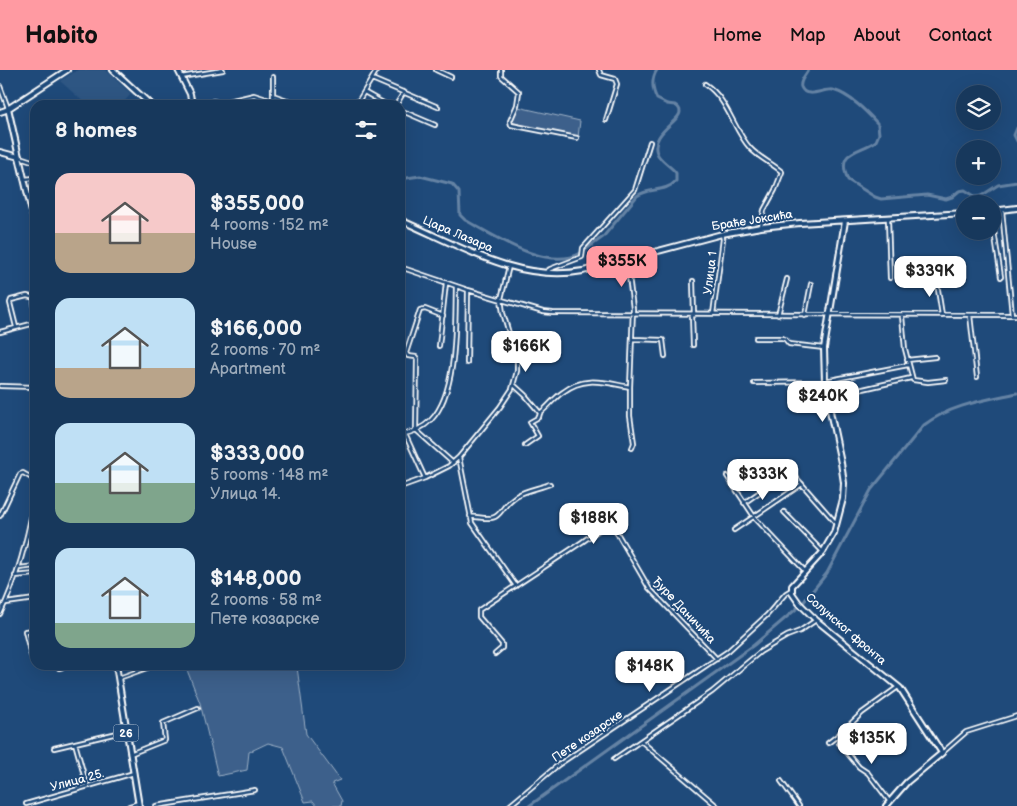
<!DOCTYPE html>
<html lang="en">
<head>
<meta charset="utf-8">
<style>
	body { margin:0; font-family:"Balsamiq Sans",sans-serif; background:#203f62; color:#f1f3f6; height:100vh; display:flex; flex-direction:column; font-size:19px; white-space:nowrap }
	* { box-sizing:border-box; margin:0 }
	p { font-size:16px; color:#9eacbb }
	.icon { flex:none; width:28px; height:28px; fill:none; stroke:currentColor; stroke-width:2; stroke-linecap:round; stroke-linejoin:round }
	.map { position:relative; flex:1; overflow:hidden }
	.sheet { position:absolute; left:30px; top:30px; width:375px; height:570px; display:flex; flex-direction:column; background:#17385c; border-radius:15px; box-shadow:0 5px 20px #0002,0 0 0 1px #365272 }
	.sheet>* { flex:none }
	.controls { position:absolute; left:956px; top:15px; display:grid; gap:10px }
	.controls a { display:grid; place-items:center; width:45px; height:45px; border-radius:50%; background:#17385c; box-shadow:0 5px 20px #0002,0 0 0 1px #365272; font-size:25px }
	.price { position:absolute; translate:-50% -42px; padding:0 11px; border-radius:10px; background:#fff; color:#222; font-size:16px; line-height:32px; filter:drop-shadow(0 1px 2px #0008) }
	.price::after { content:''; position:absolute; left:50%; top:30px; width:15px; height:11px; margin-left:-8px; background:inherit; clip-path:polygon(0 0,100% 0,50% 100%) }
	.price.selected { background:#ff9aa2; color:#111 }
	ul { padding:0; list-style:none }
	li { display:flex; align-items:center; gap:15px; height:125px; padding:0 25px }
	li span { display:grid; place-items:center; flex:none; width:140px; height:100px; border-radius:15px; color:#555 }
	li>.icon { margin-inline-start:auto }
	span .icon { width:60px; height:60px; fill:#fffc; stroke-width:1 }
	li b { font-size:21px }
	h2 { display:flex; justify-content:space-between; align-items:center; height:60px; padding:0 25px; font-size:21px }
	header { display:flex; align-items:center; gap:30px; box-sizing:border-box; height:70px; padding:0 25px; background:#ff9aa2; color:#111 }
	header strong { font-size:24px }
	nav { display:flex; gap:28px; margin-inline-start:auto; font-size:18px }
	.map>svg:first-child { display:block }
	.built { fill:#2e5683 }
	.green { fill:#3c618b; stroke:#9eb0c5 }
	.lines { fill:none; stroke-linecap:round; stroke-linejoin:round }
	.canal { stroke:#6583a4; stroke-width:3 }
	.street-casing { stroke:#fff; stroke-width:6 }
	.secondary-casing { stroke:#fff; stroke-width:8 }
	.primary-casing { stroke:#fff; stroke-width:8 }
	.street { stroke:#1f4a7a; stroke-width:2.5 }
	.secondary { stroke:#1f4a7a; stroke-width:4 }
	.primary { stroke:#1f4a7a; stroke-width:4 }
	.labels { text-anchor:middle; stroke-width:4; stroke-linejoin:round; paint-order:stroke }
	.shield { fill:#1f4a7a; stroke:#bcc9d7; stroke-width:1 }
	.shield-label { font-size:11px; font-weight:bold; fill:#fff }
	.street-label { font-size:12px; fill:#fff; stroke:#1f4a7a }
</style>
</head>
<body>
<header>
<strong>Habito</strong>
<nav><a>Home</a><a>Map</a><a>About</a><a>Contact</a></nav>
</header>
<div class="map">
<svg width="1017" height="736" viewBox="0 0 1017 736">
	<rect width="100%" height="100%" fill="#1f4a7a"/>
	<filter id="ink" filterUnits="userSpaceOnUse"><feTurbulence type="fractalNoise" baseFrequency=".02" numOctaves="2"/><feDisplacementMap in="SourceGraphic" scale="10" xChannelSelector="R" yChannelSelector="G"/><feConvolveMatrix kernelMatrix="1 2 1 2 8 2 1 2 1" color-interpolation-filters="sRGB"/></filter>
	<g filter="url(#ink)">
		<!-- built -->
		<path class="built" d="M78,0H105L131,24L121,35H87L60,11Z"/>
		<!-- green -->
		<path class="green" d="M518,37L580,51L578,67L542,61L512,52Z
			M185,595H300L297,597L306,664L340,710L332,713L342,731L341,736H317L313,731L305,732L283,677L268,673L249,682L247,700L218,706L200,633Z"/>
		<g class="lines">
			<!-- canal -->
			<path class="canal" d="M808,0C806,5 799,11 801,17C806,30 825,18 833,20C850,25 865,40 877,53
				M878,55L879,64L876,71C859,83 835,80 848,110L875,127L881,129L927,125L946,129L952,127L959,121L965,120L976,127L981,126L998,115L1017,112
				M1017,58L1014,65L1017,71
				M400,109L420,106L452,114L459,122L460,145L465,150C495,166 547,202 581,183
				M585,180L603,167L637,126C649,117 665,123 676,111V103C671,96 660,91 657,83C648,59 695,47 675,35L667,34L657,29C652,19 651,9 657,0
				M529,736L754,575L802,534L827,503L871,420L924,355C950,335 985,330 1017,323"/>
			<defs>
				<path id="street" d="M436,0L451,7
					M501,0V6L519,22L517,35L510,51L511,55L577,68
					M599,0L601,5L615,9L617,14L606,50
					M181,7L223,0
					M372,9L438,37
					M705,14C728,29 733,59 750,78C759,88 772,93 782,102L775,120L764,140L761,157
					M0,16L8,38
					M364,22L387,35
					M273,25L301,35
					M213,31L220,33L254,25L273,31
					M273,35V7
					M356,35L377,0
					M396,35L404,22
					M400,40L435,55
					M20,87L35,92
					M24,109L35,108
					M1002,140L1012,245
					M992,148L1001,207
					M888,149L890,208
					M627,189L633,239L630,317V346L634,373L632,378
					M400,197L468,220L543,242L553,243L1017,245
					M546,202L550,199L582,187L583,178L635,120L650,72
					M936,207L942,245
					M693,211L694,245
					M35,229L34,232L35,238
					M713,244L723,169L722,164
					M692,245L693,275
					M778,245L787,209
					M805,245L811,214
					M970,245L977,307
					M443,246L425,239L420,240L406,283L408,286L416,287L417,289L416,360L453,393
					M902,246L905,279L913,310L928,312L946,310
					M16,257L10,233L11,230L27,226L35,228
					M0,262L35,253
					M756,268H782L785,269L789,274L824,278
					M633,269L663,270L665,286
					M439,276L446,213
					M907,290L935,287
					M467,293L468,220
					M825,311L908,295
					M754,313L825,312
					M514,315L525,325L540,343
					M0,316L35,317
					M828,327L911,308
					M405,364L425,408
					M400,365C411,363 423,358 431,350C458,322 455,254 456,216
					M525,375L538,366L530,352L539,347L540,343C548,337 554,328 563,322C585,305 605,313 630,317
					M459,387L472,453L516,516
					M786,396L836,453
					M727,406L755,448L805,501
					M400,417L425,408L449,396L459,387L500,337L512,319L517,301V290L503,243L501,229L509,196
					M744,433L771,414
					M784,442L823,482
					M0,446L20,404L23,403L35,410
					M470,446C507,453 493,442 516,426C526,420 540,418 550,414
					M734,460L802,414
					M28,466L35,465
					M19,498L35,496
					M15,506L35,504
					M6,533L35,529
					M0,544C18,508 27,469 35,429
					M495,584L502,578V574L479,547V540L582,472L607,454H610L613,456L649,518L717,589
					M31,585L25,561L35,560
					M59,598L70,595
					M119,608L155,595
					M641,671L717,736
					M75,673L87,716
					M828,673L841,663L862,643L898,617
					M839,673L859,697L868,703L890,732
					M54,678L126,661
					M942,683L966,662L1017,646
					M130,684L165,670L163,653L198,638
					M614,689L712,622L760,582L787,566L800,561L816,550
					M781,711L799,736
					M26,734L134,703
					M129,736L139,733
					M156,736L255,720
					M509,736L558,695L728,581L767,545L786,523L791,520"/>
				<path id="secondary" d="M113,0L151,35
					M178,0L190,24L192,35
					M8,38L19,87
					M0,42L6,40L67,0
					M992,141L1017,138
					M400,150C458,175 518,213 583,201L722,164L761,157L800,153L965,143
					M845,151L824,278L825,312L831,346L841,393L844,413L843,429L834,463L823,482L792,516V523L799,533L816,550L900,618L942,683L907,712L886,736"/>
				<path id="primary" d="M0,82L19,87L35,155
					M116,595L139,736"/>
			</defs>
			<!-- street casing -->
			<use href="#street" class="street-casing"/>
			<!-- secondary casing -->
			<use href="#secondary" class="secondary-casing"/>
			<!-- primary casing -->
			<use href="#primary" class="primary-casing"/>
			<!-- street -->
			<use href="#street" class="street"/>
			<!-- secondary -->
			<use href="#secondary" class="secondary"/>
			<!-- primary -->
			<use href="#primary" class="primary"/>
		</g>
	</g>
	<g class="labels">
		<!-- shield labels -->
		<rect class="shield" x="113.5" y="654.5" width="25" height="17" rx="4"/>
		<g class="shield-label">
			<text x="126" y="667">26</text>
		</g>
		<!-- street labels -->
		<g class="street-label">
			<text transform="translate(752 150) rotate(-9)" y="4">Браће Јоксића</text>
			<text transform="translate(458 164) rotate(23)" y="4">Цара Лазара</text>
			<text transform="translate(710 203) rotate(-83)" y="4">Улица 1</text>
			<text transform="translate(684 540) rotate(47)" y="4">Ђуре Даничића</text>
			<text transform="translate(846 559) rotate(41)" y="4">Солунског фронта</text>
			<text transform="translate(587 666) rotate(-34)" y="4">Пете козарске</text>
			<text transform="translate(77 710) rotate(-15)" y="4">Улица 25.</text>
		</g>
	</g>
</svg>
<div class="controls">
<a><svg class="icon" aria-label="layers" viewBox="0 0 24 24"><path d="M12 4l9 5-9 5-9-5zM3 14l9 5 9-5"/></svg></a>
<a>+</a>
<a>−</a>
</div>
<b class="price selected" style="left:622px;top:218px">$355K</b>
<b class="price" style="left:930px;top:228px">$339K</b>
<b class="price" style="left:526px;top:303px">$166K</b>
<b class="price" style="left:823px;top:353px">$240K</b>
<b class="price" style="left:763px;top:431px">$333K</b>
<b class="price" style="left:594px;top:475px">$188K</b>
<b class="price" style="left:650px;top:623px">$148K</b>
<b class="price" style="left:872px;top:695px">$135K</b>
<section class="sheet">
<h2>8 homes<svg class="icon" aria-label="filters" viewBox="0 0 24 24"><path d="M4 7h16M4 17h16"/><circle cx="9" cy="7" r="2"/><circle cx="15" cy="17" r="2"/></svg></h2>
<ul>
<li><span style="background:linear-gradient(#f6c9c9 60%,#b9a48a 0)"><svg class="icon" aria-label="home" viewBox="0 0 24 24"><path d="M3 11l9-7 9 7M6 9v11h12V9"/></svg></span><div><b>$355,000</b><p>4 rooms · 152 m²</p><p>House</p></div></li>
<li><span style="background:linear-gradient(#bfe0f5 70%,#b9a48a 0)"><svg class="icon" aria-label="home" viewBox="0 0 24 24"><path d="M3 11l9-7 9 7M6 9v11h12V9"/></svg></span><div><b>$166,000</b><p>2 rooms · 70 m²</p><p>Apartment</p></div></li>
<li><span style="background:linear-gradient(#bfe0f5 60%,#7fa58c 0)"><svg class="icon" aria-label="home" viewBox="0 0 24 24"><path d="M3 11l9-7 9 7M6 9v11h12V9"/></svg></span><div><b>$333,000</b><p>5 rooms · 148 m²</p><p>Улица 14.</p></div></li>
<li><span style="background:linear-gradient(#bfe0f5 75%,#7fa58c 0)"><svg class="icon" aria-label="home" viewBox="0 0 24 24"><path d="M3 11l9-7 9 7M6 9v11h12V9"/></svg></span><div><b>$148,000</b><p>2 rooms · 58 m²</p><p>Пете козарске</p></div></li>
</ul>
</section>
</div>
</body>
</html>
